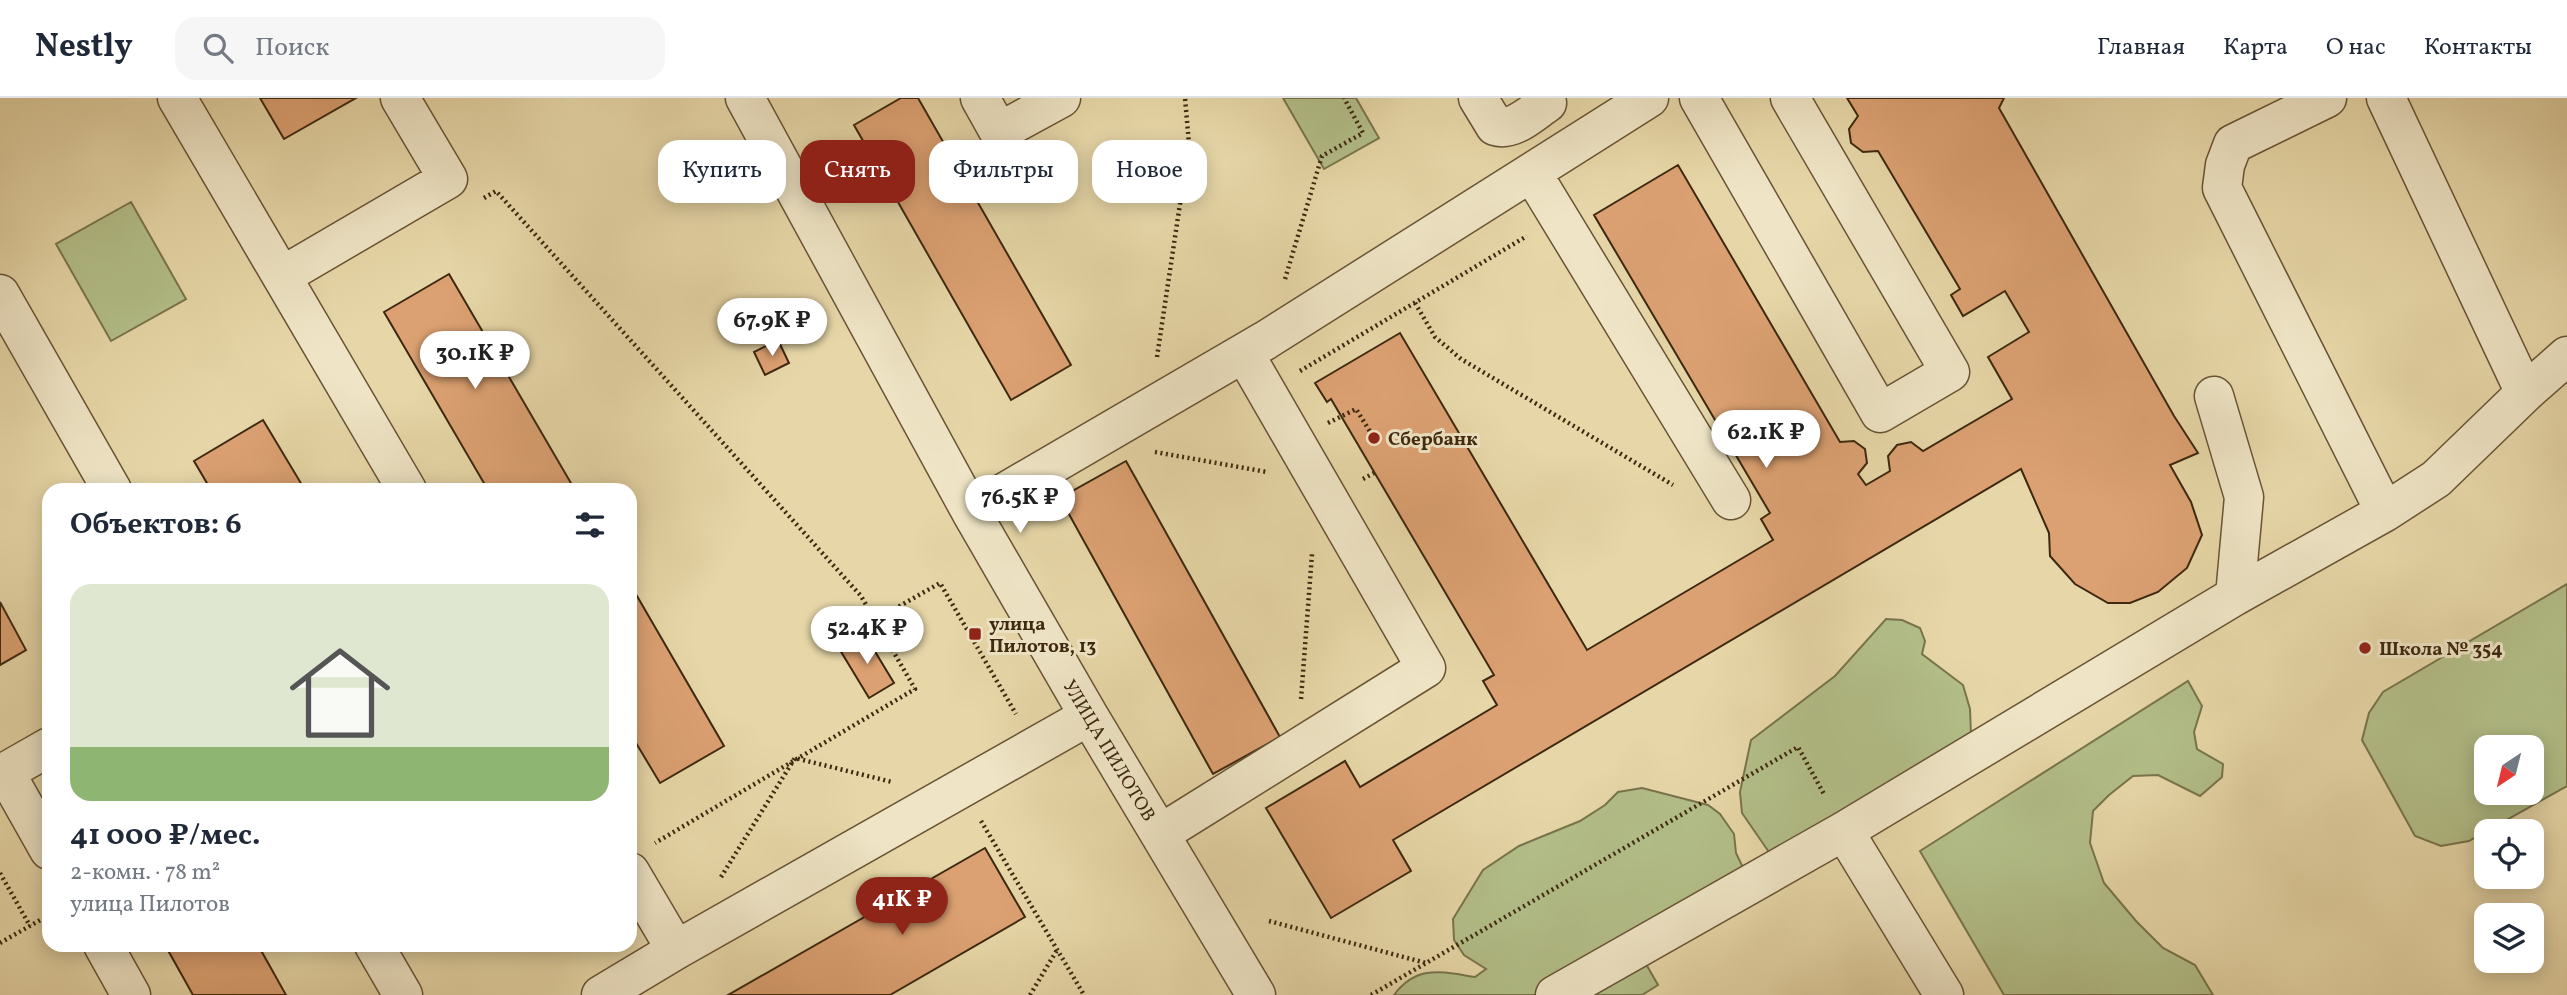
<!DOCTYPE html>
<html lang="ru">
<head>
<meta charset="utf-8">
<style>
	body { margin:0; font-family:Vollkorn,serif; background:#f6f6f7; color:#1f2937; height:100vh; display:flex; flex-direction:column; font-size:26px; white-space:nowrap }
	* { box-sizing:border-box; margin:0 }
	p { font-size:23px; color:#747a83 }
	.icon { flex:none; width:38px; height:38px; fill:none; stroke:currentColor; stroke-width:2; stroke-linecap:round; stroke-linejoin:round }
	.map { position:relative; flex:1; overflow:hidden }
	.side { position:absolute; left:42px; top:385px; width:595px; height:469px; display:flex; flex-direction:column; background:#fff; border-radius:21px; box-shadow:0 4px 18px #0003 }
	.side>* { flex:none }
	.top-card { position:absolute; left:658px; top:42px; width:665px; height:63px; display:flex; gap:14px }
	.needle { width:46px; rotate:215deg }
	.controls { position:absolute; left:2474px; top:637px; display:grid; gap:14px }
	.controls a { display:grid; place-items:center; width:70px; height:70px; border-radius:14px; background:#fff; box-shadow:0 4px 18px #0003; font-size:35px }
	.price { position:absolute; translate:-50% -60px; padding:0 16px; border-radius:24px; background:#fff; color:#222; font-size:23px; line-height:46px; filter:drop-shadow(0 2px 4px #0008) }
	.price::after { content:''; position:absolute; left:50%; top:42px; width:21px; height:16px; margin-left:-10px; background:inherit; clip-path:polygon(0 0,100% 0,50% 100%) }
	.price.on { background:#8f2418; color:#fff }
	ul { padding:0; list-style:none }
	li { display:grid; align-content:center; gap:14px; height:371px; padding:0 28px }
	li span { display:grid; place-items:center; height:217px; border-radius:21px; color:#555 }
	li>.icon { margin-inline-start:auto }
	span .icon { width:126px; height:126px; fill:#fffc; stroke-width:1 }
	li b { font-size:30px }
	h2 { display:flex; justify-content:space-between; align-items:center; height:84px; padding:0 28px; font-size:30px }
	.pill { padding:0 24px; border-radius:21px; background:#fff; box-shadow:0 4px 18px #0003; font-size:24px; line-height:63px }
	.pill.on { background:#8f2418; color:#fff }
	header { display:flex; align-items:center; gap:42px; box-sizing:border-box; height:98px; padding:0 35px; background:#fff; border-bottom:2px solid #e0e1e3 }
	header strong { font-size:33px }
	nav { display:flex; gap:38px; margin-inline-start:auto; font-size:24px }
	.search { width:490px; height:63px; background:#f6f6f7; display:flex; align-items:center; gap:18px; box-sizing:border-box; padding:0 24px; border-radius:21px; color:#747a83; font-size:26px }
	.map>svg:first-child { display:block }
	.green { fill:#b3bf89; stroke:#78744c; stroke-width:2; fill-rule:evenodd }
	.building { fill:#dca172; stroke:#3d280f; stroke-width:2 }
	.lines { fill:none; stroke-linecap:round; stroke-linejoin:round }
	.minor-casing { stroke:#685435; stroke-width:41 }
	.path { stroke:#3d280f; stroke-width:4.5; stroke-dasharray:2 3.5; stroke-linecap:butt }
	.minor { stroke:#efe5c6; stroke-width:38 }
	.poi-dot { fill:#8f2418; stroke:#efe5c6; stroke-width:2.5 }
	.labels { text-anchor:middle; stroke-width:6; stroke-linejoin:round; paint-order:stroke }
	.poi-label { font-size:19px; font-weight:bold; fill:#3d280f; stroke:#efe5c6; text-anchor:start }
	.street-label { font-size:19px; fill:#3d280f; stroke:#efe5c6 }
</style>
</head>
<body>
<header>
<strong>Nestly</strong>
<div class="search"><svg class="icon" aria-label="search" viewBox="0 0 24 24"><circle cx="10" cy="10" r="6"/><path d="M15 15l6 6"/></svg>Поиск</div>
<nav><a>Главная</a><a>Карта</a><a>О нас</a><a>Контакты</a></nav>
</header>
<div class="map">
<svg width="2567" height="897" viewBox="0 0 2567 897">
	<rect width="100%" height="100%" fill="#e7d7a8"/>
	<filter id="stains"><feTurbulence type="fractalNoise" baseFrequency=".00286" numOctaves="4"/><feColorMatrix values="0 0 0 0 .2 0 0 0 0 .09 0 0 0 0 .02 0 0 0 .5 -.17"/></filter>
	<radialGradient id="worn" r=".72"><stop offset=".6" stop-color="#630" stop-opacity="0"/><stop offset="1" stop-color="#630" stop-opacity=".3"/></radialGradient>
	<!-- green -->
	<path class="green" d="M1283,0H1356L1379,40L1324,71Z
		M131,104L186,201L111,243L56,146Z
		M2567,486V688L2469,743L2441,748L2415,738L2362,642L2369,615L2383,594ZM2487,649H2532V695H2487Z
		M1886,521L1902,522L1920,530L1925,543L1922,556L1963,587L1970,611L1971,638L1775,763L1742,715L1740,694L1751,642L1835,578Z
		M2188,583L2202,608L2194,634L2197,651L2223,666L2222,679L2200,698L2158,677L2133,678L2109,697L2093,713L2090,745L2104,785L2136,823L2163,850L2195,867L2213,897H2004L1920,753Z
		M1642,690L1708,707L1720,716L1734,736L1736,755L1747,778L1538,897H1394C1417,866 1442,874 1475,879L1486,871L1464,857L1454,842L1453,821L1483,772L1519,748L1580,723L1605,707L1618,694Z
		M1646,866L1658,887L1642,897H1569Z"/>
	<!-- building -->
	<path class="building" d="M260,0H356L284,41Z
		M901,0H918L1071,267L1011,302L854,27Z
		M1847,0H2004L1999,10L2174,318L2198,355L2170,367L2191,404L2202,437L2187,470L2158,494L2130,505H2108L2075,486L2050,458L2049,435L2021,371L1393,742L1411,773L1331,820L1266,710L1345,663L1360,689L1497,607L1483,583L1494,577L1331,301L1327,304L1315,285L1400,235L1587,552L1773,442L1761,421L1770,415L1594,117L1678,67L1840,344L1854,343L1865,351L1867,365L1858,376L1866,387L1890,373L1888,358L1897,347L1911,344L1923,353L2012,301L1988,259L2029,234L2005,193L1963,218L1951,197L1960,191L1878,53L1863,54L1851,45L1849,31L1858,18Z
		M449,176L575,392H488L405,250L384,214Z
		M778,242L789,265L765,277L754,254Z
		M263,322L305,392H211L194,363Z
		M1126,363L1280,639L1213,676L1060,400Z
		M630,486L724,648L660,685L630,635Z
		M0,504L26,552L0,567Z
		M865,537L894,585L869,600L840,552Z
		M985,750L1025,819L890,897H728Z
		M165,847H258L286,897H193Z"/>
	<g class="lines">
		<defs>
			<path id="minor" d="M177,0L407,392
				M745,0L971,414L1089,618L1256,897
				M980,0L999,34L1061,0
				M1478,0L1495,28C1513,34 1532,15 1547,5
				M1699,0L1880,315L1950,274L1790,0
				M2327,0L2233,46L2225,67L2222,90L2385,414
				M2386,0L2525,295
				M1532,75L1731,402
				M282,178L448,81L400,0
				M0,196L112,392
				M971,414L1266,242L1649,0
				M2235,498L2385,414L2436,381L2525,295L2567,258
				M5,674L49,752
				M0,677L49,649
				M1844,733L1944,897
				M1160,736L1426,570L1244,255
				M630,774L676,852
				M103,847L131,897
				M374,847L403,897
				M601,897L676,852L1089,618
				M1555,897L1844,733L2235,498L2244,399L2214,298"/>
		</defs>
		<!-- minor casing -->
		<use href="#minor" class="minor-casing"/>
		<!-- path -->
		<path class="path" d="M484,100L496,93L861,498L915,591L655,745
			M1285,181L1322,58L1363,35L1344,0
			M1415,205L1435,239L1461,261L1673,387
			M1157,259L1189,46L1185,0
			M1300,273L1527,138
			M1328,325L1356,311L1374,340
			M1155,354L1267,374
			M1363,381L1374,375
			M875,522L940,485L1016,616
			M1301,601L1312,456
			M981,723L1084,897
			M0,775L30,828
			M721,779L795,660L892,684
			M1269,823L1426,865
			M0,845L49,817
			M1030,897L1057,852
			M1371,897L1798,649L1825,698"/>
		<!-- minor -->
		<use href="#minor" class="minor"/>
	</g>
	<!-- markers -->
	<g class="poi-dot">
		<circle cx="1374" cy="340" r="7"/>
		<rect x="968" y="529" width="14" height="14" rx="3.5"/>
		<circle cx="2365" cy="550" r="7"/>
	</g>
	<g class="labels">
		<!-- poi labels -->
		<g class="poi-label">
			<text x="1388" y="347">Сбербанк</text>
			<text x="989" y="532">улица<tspan x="989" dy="22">Пилотов, 13</tspan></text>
			<text x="2379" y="557">Школа № 354</text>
		</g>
		<!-- street labels -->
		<g class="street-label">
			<text transform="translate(1110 652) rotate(59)" y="7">УЛИЦА ПИЛОТОВ</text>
		</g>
	</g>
	<rect width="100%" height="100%" filter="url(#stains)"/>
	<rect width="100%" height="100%" fill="url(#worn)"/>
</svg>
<div class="controls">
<a><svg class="needle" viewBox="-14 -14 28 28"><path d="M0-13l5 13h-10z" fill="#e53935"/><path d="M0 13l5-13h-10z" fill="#747a83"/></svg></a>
<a><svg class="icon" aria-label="locate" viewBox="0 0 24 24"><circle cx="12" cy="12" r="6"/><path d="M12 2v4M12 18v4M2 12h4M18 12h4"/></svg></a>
<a><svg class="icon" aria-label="layers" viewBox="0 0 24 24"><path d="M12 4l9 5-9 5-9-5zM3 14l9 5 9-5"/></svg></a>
</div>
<b class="price" style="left:772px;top:260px">67.9K ₽</b>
<b class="price" style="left:475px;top:293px">30.1K ₽</b>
<b class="price" style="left:1766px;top:372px">62.1K ₽</b>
<b class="price" style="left:1020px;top:437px">76.5K ₽</b>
<b class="price" style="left:867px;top:568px">52.4K ₽</b>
<b class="price on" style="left:902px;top:839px">41K ₽</b>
<div class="top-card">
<a class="pill">Купить</a>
<a class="pill on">Снять</a>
<a class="pill">Фильтры</a>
<a class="pill">Новое</a>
</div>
<section class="side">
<h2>Объектов: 6<svg class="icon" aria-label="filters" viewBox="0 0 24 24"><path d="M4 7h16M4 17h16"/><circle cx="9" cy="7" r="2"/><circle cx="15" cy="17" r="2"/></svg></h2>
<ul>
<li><span style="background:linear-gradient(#dfe7d0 75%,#8fb573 0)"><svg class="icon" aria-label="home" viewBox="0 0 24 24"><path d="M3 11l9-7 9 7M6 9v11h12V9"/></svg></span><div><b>41 000 ₽/мес.</b><p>2-комн. · 78 m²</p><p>улица Пилотов</p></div></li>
</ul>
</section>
</div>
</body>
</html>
